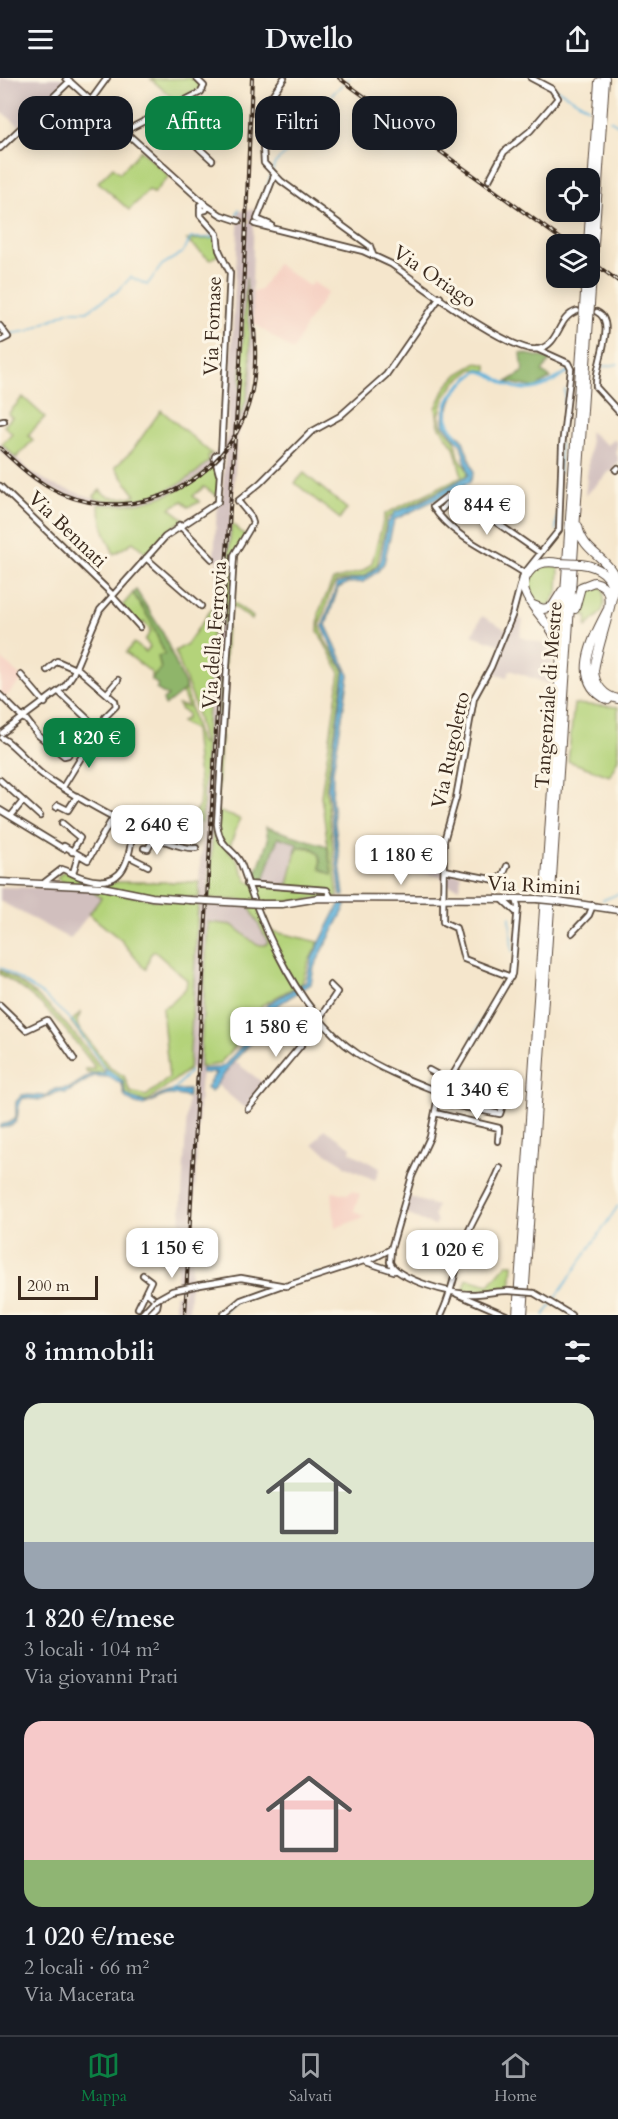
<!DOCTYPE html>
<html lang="it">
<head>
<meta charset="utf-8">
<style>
	body { margin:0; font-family:Cardo,serif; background:#242831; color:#f1f3f6; height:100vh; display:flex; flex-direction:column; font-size:22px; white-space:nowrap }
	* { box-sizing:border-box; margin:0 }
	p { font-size:20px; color:#9ea1a6 }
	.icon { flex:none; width:33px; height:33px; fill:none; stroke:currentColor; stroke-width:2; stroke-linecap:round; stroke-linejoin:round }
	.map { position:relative; height:1237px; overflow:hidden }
	.side { display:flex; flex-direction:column; background:#171b24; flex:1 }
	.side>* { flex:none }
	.banner { position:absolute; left:18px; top:18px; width:582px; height:54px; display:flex; gap:12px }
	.controls { position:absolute; left:546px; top:90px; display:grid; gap:12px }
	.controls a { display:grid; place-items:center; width:54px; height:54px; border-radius:12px; background:#171b24; box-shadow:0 3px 15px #0003; font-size:30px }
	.scale { position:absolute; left:18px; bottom:15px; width:80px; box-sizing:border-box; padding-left:6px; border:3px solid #3b2a1e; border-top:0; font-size:16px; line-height:21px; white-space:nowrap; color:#3b2a1e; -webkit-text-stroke:4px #fcf5e5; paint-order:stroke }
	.price { position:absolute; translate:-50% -51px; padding:0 14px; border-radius:12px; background:#fff; color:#222; font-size:20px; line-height:39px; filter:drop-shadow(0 2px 3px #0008) }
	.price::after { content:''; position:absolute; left:50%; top:36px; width:18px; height:14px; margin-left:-9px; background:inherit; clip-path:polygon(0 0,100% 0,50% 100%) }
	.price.current { background:#0b8043; color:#fff }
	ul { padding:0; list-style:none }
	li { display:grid; align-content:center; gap:12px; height:318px; padding:0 24px }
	li span { display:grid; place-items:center; height:186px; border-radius:18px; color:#555 }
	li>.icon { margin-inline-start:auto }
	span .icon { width:108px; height:108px; fill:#fffc; stroke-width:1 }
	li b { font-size:26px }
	h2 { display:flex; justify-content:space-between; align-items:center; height:72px; padding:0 24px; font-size:26px }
	.tag { padding:0 21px; border-radius:18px; background:#171b24; box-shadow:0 3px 15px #0003; font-size:21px; line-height:54px }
	.tag.current { background:#0b8043; color:#fff }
	header { display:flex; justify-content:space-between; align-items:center; height:78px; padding:0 24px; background:#171b24; font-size:27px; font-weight:700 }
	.tabs { display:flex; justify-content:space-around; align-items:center; height:84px; border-top:2px solid #363941; background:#171b24; font-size:16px; color:#9ea1a6 }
	.tabs a { display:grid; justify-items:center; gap:3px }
	.tabs .current { color:#0b8043 }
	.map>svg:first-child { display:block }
	.built { fill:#f6d2c4 }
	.industrial { fill:#d1bfbe; fill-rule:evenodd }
	.green { fill:#b4d37a; stroke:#787e4c; stroke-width:1.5 }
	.forest { fill:#8fb56a; stroke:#657044; stroke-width:1.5 }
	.water { fill:#5eb1da; stroke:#4c6e7c; stroke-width:1.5 }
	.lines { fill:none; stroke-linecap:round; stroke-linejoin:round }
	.stream { stroke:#5eb1da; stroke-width:1.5 }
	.canal { stroke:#5eb1da; stroke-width:3 }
	.minor-tunnel { stroke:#d0c0a9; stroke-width:4.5; stroke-dasharray:4.5 2; stroke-linecap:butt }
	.minor-casing { stroke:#574638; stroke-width:8 }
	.major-casing { stroke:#574638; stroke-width:9 }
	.highway-casing { stroke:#574638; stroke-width:10 }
	.minor { stroke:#fff; stroke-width:4.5 }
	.major { stroke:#fff; stroke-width:6 }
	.highway { stroke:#fff; stroke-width:8 }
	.rail-casing { stroke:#3b2a1e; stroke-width:4 }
	.rail { stroke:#fcf5e5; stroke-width:1.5; stroke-dasharray:4.5; stroke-linecap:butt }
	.minor-bridge-casing { stroke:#574638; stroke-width:8; stroke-linecap:butt }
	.major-bridge-casing { stroke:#574638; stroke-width:9; stroke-linecap:butt }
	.highway-bridge-casing { stroke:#574638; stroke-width:10; stroke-linecap:butt }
	.minor-bridge { stroke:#fff; stroke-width:4.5 }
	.major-bridge { stroke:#fff; stroke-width:6 }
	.highway-bridge { stroke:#fff; stroke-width:8 }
	.labels { text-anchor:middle; stroke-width:6; stroke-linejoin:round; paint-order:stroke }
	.street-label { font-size:20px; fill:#3b2a1e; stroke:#fcf5e5 }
</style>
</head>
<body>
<header><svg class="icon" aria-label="menu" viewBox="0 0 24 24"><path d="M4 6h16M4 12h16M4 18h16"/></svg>Dwello<svg class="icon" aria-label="share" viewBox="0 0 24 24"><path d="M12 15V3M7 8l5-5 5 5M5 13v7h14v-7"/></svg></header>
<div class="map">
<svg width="618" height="1237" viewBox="0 0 618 1237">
	<rect width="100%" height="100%" fill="#fcf5e5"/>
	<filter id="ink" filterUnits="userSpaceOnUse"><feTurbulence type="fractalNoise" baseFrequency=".0167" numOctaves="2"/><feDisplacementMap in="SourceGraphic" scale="12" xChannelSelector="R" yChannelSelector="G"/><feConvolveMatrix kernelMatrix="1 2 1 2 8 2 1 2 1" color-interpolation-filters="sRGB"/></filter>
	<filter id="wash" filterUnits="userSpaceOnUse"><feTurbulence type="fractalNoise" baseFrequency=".008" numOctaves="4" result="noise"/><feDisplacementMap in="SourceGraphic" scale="24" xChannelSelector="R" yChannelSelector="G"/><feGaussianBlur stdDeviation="1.35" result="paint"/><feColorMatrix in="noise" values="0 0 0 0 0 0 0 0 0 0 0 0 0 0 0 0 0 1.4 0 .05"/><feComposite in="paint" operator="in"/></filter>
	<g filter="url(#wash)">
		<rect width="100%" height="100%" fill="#f5e6cc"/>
		<!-- built -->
		<path class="built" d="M277,186L309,208L313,204L328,214L307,245L293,273L254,245L252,215L260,212Z
			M2,581L23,601L5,619L0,614Z
			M352,1113L360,1116L354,1132L365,1139L335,1150L332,1114L348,1116Z"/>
		<!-- industrial -->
		<path class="industrial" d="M0,0H63L66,3L20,48L0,33Z
			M254,131L252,207L256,287L249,328L238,354L225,522L209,826L249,828L268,865L257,867L232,847L208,845L189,1237H175V1217L184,1214V1210L176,1211L188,1019L192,1020L194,991H189V987L217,482L214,480L217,428L222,422L225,374L200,399L170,416L133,426L107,427L68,419L36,404L0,373V364L30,393L53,407L99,422H124L163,414L198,394L227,362L239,133ZM246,200L251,293L246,322L239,340Z
			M589,353L607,367L613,361L618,365L615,375L618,378V385L613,390L618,396L610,393L585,418L590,369Z
			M482,538L509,553L514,539L523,542L520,559L554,569L551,607L510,592L507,599L490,594L501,567L472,557Z
			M277,759L297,765L289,807L263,805Z
			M423,770L437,772L442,791L461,797L460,810L444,806L441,798L420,795Z
			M0,809L88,810L101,820L70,861L0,823Z
			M234,983L266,1007L249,1031L241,1027L216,1006Z
			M324,1051L351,1069L350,1074L380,1090L375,1102L344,1088V1086L313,1067Z
			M409,1119L437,1128L434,1137L437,1143L435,1148L404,1135Z"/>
		<!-- green -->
		<path class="green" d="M195,0L201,8L200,11L176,23L151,1Z
			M141,72L169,98L153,116L149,112L129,132L98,104L113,89L120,95Z
			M215,160L219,176L210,182L187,162Z
			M246,200L251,293L246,322L239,342Z
			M477,285L487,287V293L473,291L456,304L445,318L439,337L441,347L455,362L459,379L468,393L467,398L387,440L377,487L365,498L336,504L331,512L320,547L325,563L344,593L326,710L338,819L283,824L209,821L225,522L232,439V446L246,458L236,476L232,523L253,539L252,542L228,524L217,733L240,741L228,773L235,778L247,803L257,807H288L295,776L299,769L310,770L321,775L320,790L332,796L321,718L340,595L318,553L319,534L333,502L363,493L372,485L385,436L462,398L454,369L439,348L436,330L446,309L458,296Z
			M23,319L45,339L28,357L33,362L16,380L2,366L12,355L4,348L12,339L8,336Z
			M161,332L212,376L208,378L209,383C180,412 137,429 96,421L94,418L100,412C108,423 124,420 136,418L115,389L132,373Z
			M214,386L219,404L217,418L204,409L193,418L200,424L188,429L183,423L170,430L184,441L167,453L147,476L133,464L114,476L105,456L98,426C140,430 183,417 214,386Z
			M304,395L347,431L340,441L295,405Z
			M543,487L559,488L558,513L549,528L533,525L526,508L532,494Z
			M589,506L603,510C607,532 603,534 586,549L587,538L580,536L581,524Z
			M133,515L150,542L165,577L158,578L161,591L151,601V594L126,575L134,565L146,574L150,569L145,562L151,553L144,544L140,548L122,528Z
			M213,529L202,745L190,742L199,728L200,713L194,651L181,644L187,640V635L181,632L178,627L188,629L182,614L185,607L199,662L204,667L194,624L175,573L187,566Z
			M574,626L618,629V680L610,698L568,683Z
			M64,793L97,804H199V820L153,817L62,804L57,799Z
			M88,810L155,822L198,825L189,991L146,1024L127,1018L122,1003L110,996L71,944L81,934L77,943L78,949L110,990L124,998L130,1014L146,1018L169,1000L162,930L171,925L186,910L187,902L154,873L150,877L146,891L143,889L121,862L89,836L101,820Z
			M249,828H260L271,853L319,864L308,885L302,905L262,927L252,951L219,986L200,989L208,844L232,847L257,867H265L268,864Z
			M0,892C46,918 74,954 105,995H87L85,991H94V988C67,952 41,919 0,896Z
			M507,1186H513L511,1211L463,1213L467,1201L489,1207Z"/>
		<!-- forest -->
		<path class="forest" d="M521,275L551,281L542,294L551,300L535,310L507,304L523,294Z
			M136,512L163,555L185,607V612L165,628L163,622L168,618L156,611L158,607L151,601L161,591L158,578L165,576L150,542L133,515Z
			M266,749L327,768L332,797L320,790C322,775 316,767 299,769L295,776L297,765L278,759L263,805L256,807L253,804L268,762Z"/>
		<!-- water -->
		<path class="water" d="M453,317L446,339L450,350L462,360L474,394L470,404L463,408L394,442L384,485L378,493L363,504L348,505L338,510L326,547L349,597L333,693L332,722L344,818H341L328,709L345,592L334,574L323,548L337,506L366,498L377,489L381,482L387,446L395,434L419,425L469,397L461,367L444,347L445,332Z
			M341,823H346V828L314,889L311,906L268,933L258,957L234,983L211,1014L206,1010L216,995H201L202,991L219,990L225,987L256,951L260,937L268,926L306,904L312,880Z
			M106,990L123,1003L125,1015L132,1020L147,1025C165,1015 167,1012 189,1012L188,1019C180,1018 172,1015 164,1018C147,1023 144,1035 125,1019L122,1006L109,999L94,998L66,1015L57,1014L41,1022L23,1020C11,1034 28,1046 0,1050V1047L9,1045L16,1040V1024L22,1017L46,1018L55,1011L70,1010L92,996L104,995Z"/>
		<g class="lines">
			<!-- stream -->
			<path class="stream" d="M538,0L589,30
				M346,3L349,0
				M610,42L618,47
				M265,114L275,85L306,58L327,21L344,5
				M237,136L239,131
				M9,256L28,253L69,233H87L119,212L131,199L147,207L162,187L182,175L191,160H213L208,149
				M601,289L618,286
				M564,336L565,312
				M559,395L560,364
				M464,419L465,412
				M556,452L557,439
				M603,822L618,816
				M510,839L512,873
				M0,889L42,916L72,943L105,991
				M472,960L510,893
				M173,1013L190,993
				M291,1204L319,1195
				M553,1224L618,1128
				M219,1237L240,1219L258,1213
				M544,1237L551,1228"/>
			<!-- canal -->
			<path class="canal" d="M456,356C432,331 456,309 478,293C487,293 492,298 499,302C529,320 544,309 569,293"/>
		</g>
	</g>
	<g filter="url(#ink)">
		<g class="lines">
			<!-- minor-tunnel -->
			<path class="minor-tunnel" d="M239,143L255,146"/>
			<defs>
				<path id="minor" d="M66,0L206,127V132L201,133L200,127L205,126
					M284,0L261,33L264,85L281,103L370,168L373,177
					M91,22L107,0
					M161,35L212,82
					M125,53L201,14L204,8L196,0
					M0,70L70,3
					M489,102L504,74L530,53L558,20L552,11L531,0
					M206,127L221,137L239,143
					M200,130V137L217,156L219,172L230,195L221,377
					M255,146L363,173L391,186C417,204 512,277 539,271C560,266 557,239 577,233
					M271,147L257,141L274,98
					M440,219L386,297L340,338L311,354L260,405L238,423L251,439L253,445L234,477L217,746C220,773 236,770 242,788C263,852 300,938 358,976C382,992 414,1004 441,1015
					M597,234C618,244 594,287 596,309L618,333
					M0,248L8,259L0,263
					M0,344L4,343
					M214.5 380a3.5 3.5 0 1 1 7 0a3.5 3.5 0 1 1-7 0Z
					M215,381L219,396
					M616,392L618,390
					M0,408L113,517
					M447,418L433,429C453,460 494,475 524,495
					M442,431L448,424V418L457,417L540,475
					M179,447L212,481
					M146,480L201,528
					M112,518L140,549
					M76,589L115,623L116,628L105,639
					M47,592L57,583L75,591
					M21,597L45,625
					M59,614L94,647
					M107,615L118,602
					M0,617L24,641
					M25,640L38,657L64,678L68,677L80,657L76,654
					M2,655L65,608L73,596L100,532L165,459L218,424L221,382
					M2,660C17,668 28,686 43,697C70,716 166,773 196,770
					M0,702L40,738
					M63,709L93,660
					M56,729L58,727L68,732L77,718
					M0,732L64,771
					M11,738L23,723
					M122,743L131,759
					M62,745L80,760L72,774
					M64,768L88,782L114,738
					M144,770L148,771L155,757
					M128,778L148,788
					M444,792L496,802L503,797L507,788
					M73,795L78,778
					M45,804L62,791C69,793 76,798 84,800C126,813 130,779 133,747
					M247,806L327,812L331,820
					M503,822L516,834
					M572,855L589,837L593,827
					M511,899L464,881L456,850L443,844L444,763L456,720L474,620L491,589L512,538L523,497L559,452L562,368L571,291L568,285L537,271
					M0,927L26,952L47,942L74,981
					M319,941L337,914L330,907
					M429,992L449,1003
					M437,1024L500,1036L504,1024H508
					M248,1031L321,943
					M435,1035L499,1050L498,1063
					M366,1184L394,1193
					M390,1184L391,1171L412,1098L430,1059L437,1024L512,896L518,828L516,821
					M390,1184C396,1201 453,1217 471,1216C484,1216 496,1213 509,1213
					M200,1207L241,1200L286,1208L376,1179L391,1171
					M146,1214L158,1224L157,1229L149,1237
					M534,1215L571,1237
					M457,1216L506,1237
					M138,1230L151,1203L143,1197
					M141,1237L154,1223
					M223,1237L241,1222L280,1208
					M441,1237C453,1213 456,1187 465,1161C475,1137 490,1115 500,1090"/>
				<path id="major" d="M0,804L102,809L152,819L189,822
					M558,823L618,832
					M262,826H282L319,820L537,821"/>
				<path id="highway" d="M588,166L599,4
					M578,448C582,472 603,477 613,495C618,518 597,567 594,593C595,607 604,618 618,621
					M558,485C548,483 539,484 532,491C505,517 554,541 558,568
					M581,486C599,488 613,498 613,517
					M533,527L543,531L552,529L562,513
					M575,531L581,509L594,504C609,507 610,518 608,531
					M608,622C568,603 594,558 608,531
					M517,1237L586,200
					M523,1237L605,0"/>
			</defs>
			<!-- minor casing -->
			<use href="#minor" class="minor-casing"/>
			<!-- major casing -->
			<use href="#major" class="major-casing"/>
			<!-- highway casing -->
			<use href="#highway" class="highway-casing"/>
			<!-- minor -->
			<use href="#minor" class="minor"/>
			<!-- major -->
			<use href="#major" class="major"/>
			<!-- highway -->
			<use href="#highway" class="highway"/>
			<defs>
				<path id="rail" d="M339,0L568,166
					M599,189L618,203
					M0,370C19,388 37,405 62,416C137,447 224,405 248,328C260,291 254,252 251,215
					M185,1237L220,576L240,286L252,0"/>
			</defs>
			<!-- rail casing -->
			<use href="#rail" class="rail-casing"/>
			<!-- rail -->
			<use href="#rail" class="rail"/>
			<defs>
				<path id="minor-bridge" d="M509,1213L534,1215
					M154,1223L172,1213L200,1207"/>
				<path id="major-bridge" d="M537,821L558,823
					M189,822L262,826"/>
				<path id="highway-bridge" d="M558,485L581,486"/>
			</defs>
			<!-- minor-bridge casing -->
			<use href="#minor-bridge" class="minor-bridge-casing"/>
			<!-- major-bridge casing -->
			<use href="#major-bridge" class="major-bridge-casing"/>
			<!-- highway-bridge casing -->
			<use href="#highway-bridge" class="highway-bridge-casing"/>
			<!-- minor-bridge -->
			<use href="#minor-bridge" class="minor-bridge"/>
			<!-- major-bridge -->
			<use href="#major-bridge" class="major-bridge"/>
			<!-- highway-bridge -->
			<use href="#highway-bridge" class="highway-bridge"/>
		</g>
	</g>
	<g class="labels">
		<!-- street labels -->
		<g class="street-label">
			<text transform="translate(435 198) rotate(34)" y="7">Via Oriago</text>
			<text transform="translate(212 248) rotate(-88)" y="7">Via Fornase</text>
			<text transform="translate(68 451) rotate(44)" y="7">Via Bennati</text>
			<text transform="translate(214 557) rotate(-86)" y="7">Via della Ferrovia</text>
			<text transform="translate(548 617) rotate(-86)" y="7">Tangenziale di Mestre</text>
			<text transform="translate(450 672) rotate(-78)" y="7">Via Rugoletto</text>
			<text transform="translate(534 807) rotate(3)" y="7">Via Rimini</text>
		</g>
	</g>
</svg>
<div class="controls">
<a><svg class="icon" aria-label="locate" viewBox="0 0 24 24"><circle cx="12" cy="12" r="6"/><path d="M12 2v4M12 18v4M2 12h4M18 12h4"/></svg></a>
<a><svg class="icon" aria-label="layers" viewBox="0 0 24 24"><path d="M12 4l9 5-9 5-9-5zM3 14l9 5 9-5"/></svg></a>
</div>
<div class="scale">200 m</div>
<b class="price" style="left:487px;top:458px">844 €</b>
<b class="price current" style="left:89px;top:691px">1 820 €</b>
<b class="price" style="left:157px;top:778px">2 640 €</b>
<b class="price" style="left:401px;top:808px">1 180 €</b>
<b class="price" style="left:276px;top:980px">1 580 €</b>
<b class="price" style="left:477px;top:1043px">1 340 €</b>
<b class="price" style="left:172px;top:1201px">1 150 €</b>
<b class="price" style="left:452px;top:1203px">1 020 €</b>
<div class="banner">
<a class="tag">Compra</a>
<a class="tag current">Affitta</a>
<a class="tag">Filtri</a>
<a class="tag">Nuovo</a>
</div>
</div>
<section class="side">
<h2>8 immobili<svg class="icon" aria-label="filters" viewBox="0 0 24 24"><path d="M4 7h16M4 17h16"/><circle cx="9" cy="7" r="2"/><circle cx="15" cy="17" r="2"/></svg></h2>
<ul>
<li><span style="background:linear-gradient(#dfe7d0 75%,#9aa5b1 0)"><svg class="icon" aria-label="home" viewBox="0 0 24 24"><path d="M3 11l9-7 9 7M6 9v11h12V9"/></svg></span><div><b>1 820 €/mese</b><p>3 locali · 104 m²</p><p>Via giovanni Prati</p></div></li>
<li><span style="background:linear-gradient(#f6c9c9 75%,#8fb573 0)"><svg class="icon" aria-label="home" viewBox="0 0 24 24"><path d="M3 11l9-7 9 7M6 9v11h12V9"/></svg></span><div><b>1 020 €/mese</b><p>2 locali · 66 m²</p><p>Via Macerata</p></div></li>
</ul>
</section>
<nav class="tabs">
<a class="current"><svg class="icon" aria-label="map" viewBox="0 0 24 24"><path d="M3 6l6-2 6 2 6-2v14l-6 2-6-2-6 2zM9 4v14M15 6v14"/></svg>Mappa</a>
<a><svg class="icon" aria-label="saved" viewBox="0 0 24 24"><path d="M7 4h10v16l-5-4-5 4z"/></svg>Salvati</a>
<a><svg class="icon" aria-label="home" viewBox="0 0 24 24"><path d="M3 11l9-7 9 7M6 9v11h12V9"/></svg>Home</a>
</nav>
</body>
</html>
